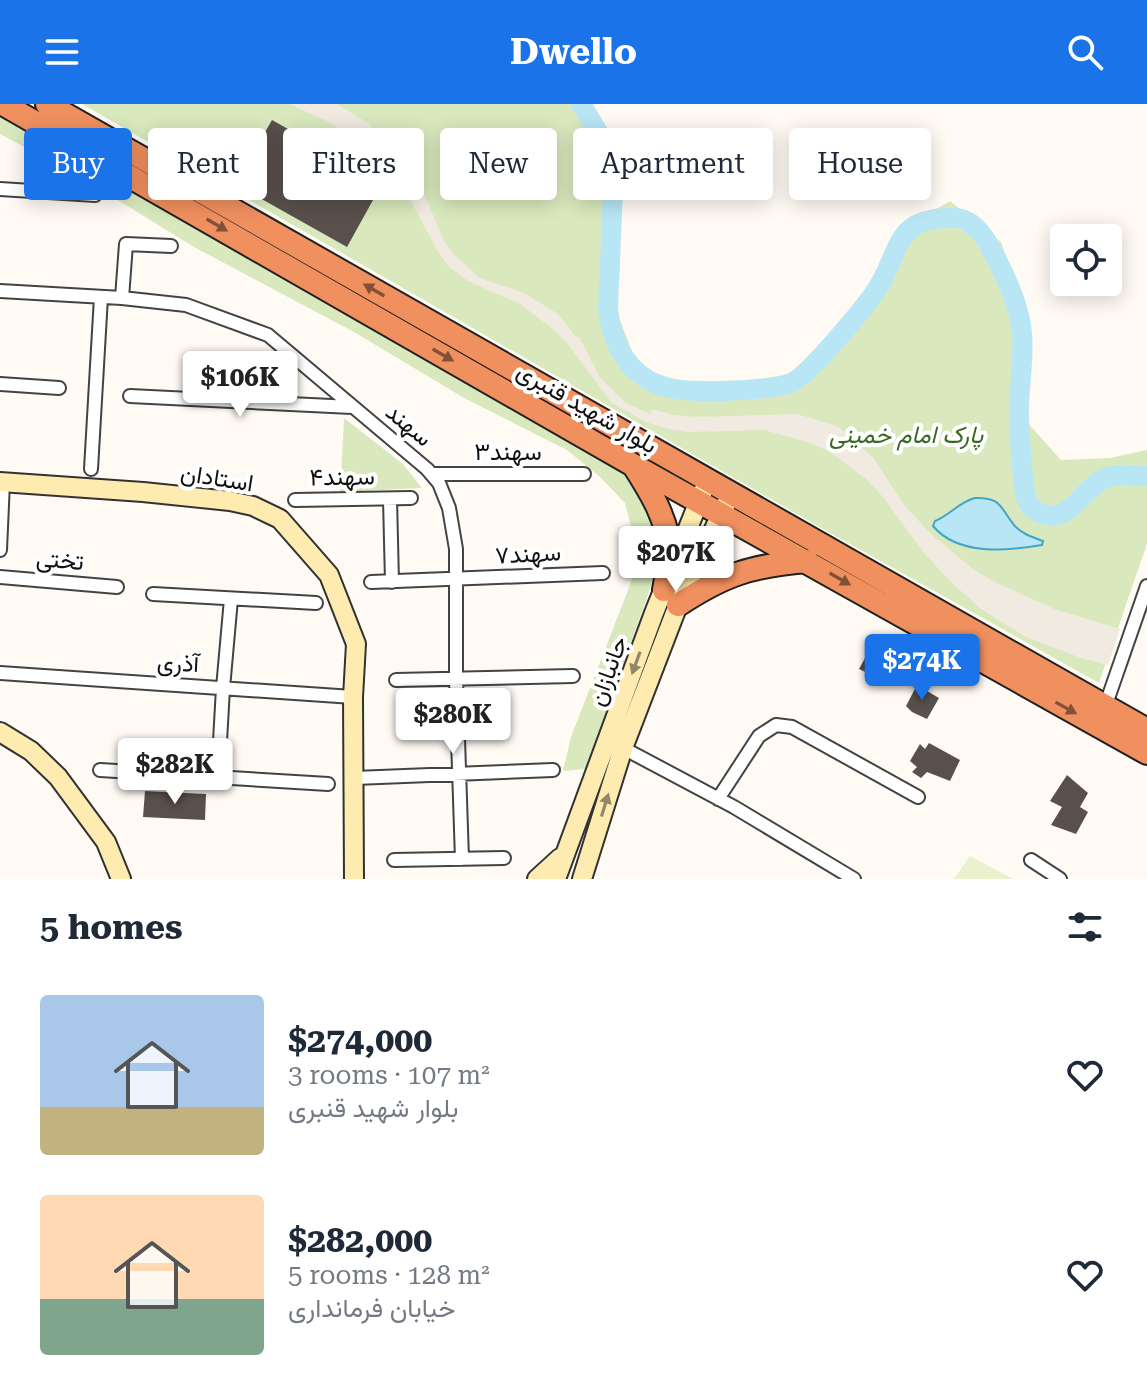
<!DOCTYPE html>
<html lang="en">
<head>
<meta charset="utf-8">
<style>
	body { margin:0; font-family:"Roboto Serif",Vazirmatn,serif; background:#f2f2f3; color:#1f2937; height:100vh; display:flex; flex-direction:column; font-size:30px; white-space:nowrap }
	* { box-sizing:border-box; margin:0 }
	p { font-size:26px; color:#747a83 }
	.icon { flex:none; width:44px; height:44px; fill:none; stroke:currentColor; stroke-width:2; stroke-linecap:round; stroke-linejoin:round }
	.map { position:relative; height:775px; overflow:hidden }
	.panel { display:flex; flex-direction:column; background:#fff; flex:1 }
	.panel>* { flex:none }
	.top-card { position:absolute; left:24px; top:24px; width:1100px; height:72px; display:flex; gap:16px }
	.tools { position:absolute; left:1050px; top:120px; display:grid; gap:16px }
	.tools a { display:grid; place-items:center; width:72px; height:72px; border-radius:8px; background:#fff; box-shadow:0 4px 20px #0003; font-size:40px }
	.price { position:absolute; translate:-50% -68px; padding:0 18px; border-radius:8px; background:#fff; color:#222; font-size:26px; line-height:52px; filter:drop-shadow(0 2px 4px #0008) }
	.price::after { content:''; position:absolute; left:50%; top:48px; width:24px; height:18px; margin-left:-12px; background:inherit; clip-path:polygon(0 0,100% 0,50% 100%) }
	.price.selected { background:#1a73e8; color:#fff }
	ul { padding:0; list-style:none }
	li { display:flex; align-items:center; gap:24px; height:200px; padding:0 40px }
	li span { display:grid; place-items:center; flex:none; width:224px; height:160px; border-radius:8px; color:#555 }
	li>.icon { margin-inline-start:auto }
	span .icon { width:96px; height:96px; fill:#fffc; stroke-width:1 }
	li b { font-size:34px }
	h2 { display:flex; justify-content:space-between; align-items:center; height:96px; padding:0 40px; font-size:34px }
	.tag { padding:0 28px; border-radius:8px; background:#fff; box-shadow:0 4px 20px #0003; font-size:28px; line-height:72px }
	.tag.selected { background:#1a73e8; color:#fff }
	header { display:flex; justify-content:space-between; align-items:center; height:104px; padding:0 40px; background:#1a73e8; color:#fff; font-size:36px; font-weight:700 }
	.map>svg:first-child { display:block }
	.green { fill:#d9e9bd }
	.pitch { fill:#e9f1cf }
	.plaza { fill:#f0eae1 }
	.water { fill:#b9e6f5; stroke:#41a5cb; stroke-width:2 }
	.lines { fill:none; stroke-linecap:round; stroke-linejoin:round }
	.river { stroke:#b9e6f5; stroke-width:20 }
	.building { fill:#59504d }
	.street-casing { stroke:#434343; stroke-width:16 }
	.secondary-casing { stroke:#323232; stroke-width:22 }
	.highway-casing { stroke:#212121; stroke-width:26 }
	.street { stroke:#fff; stroke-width:12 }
	.secondary { stroke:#fdebb0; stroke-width:18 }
	.highway { stroke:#f1905f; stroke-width:22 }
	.oneway { fill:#805038 }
	.oneway2 { fill:#928868 }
	.labels { text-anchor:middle; stroke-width:8; stroke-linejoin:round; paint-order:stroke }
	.street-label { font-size:24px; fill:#101010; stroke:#fff }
	.park-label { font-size:24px; font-style:italic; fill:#386821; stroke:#fff }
</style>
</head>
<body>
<header><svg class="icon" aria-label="menu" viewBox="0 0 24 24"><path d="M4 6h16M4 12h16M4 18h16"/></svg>Dwello<svg class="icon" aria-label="search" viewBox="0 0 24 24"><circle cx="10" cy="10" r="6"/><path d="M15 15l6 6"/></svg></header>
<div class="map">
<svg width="1147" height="775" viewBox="0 0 1147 775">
	<rect width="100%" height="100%" fill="#fffbf4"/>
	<!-- green -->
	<path class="green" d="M82,0H573L608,62L605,150L612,196L642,273L730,290L775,287L837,230L875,181L921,114L950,97L1001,138L1030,217L1026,317L1061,356L1110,354L1147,346V440L1099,579L816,421Z
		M0,8L528,307L631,373L649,403L658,446L650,485L586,665L563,667L571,633L633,473L635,437L625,399L600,373L567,346L464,294L354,228L194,143L77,71L0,30Z
		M344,314L403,360L422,384L340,388Z"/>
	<!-- pitch -->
	<path class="pitch" d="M970,752L1013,775H954Z"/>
	<!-- plaza -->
	<path class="plaza" d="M290,0H337L366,18L386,35L402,52L418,76L445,139L454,151L480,174L524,189L558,210L576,233H579L601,275L626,299L650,310L652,305L674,311L700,313L797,310L837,322L873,353L904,401L932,431L974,466L997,479L1054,505L1120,525L1108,561L1081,554L1024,532L981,505L951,478L924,449L883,393L866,375L830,348L811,339L764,326L687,328L668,325L646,318L612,299L567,239L553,225L520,200L468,177L449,163L437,146L412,99L383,60L332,20Z"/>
	<!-- water -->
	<path class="water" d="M975,394C1002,393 1000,404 1014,421C1022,430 1032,433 1043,437L1042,441C1007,447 958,452 933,422L935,417C950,411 959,398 975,394Z"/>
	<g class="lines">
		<!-- river -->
		<path class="river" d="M581,0L606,41L614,62L608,205C612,235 622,260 648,276C671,289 700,287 725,287C742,286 776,285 791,279C808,272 866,202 877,185C901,148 893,112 954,114C971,114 983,130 990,143C1003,167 1017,195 1021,222C1025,246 1020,276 1019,301C1018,324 1021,349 1023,373C1024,383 1024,394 1030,402C1034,406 1041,410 1046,411C1071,417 1084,383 1105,374C1117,369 1134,371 1147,372"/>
	</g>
	<!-- building -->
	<path class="building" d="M272,16L383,78L347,143L235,80Z
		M870,545L882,551L885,546L894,549L891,555L904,562L893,581L859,565Z
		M917,581L939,594L927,615L912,608L906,602Z
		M929,639L960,656L950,677L927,668L921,674L912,668L917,663L910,657L920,640L925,645Z
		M1067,671L1088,689L1080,703L1088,708L1076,730L1051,721L1062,703L1050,697Z
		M145,687L206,690L205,716L143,713Z"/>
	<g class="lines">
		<defs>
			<path id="street" d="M0,85L95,91
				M0,187L122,194L186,201L268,231L427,365L439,379L449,404L456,445V575L462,755
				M122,194L126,140L171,142
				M0,280L59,284
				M130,292L352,303
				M91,365L101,193
				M431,370H584
				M390,395L392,478
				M295,396L411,394
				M0,446L3,378
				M0,473L117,483
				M371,478L603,469
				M153,490L316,499
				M0,569L353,593
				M396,576L573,572
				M1105,603L1147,482
				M623,644L734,703L854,775
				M100,666L328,680
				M218,673L223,584L231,495
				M355,674L553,666
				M718,695L759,632L776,621L792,623L918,693
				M394,756L504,754
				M1031,756L1060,775"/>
			<path id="secondary" d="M0,378L143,388L230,397L253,402L280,415L329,471L356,540L353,593L354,775
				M0,628L31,647L58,673L106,738L121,775
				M537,775L560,754
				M556,775L654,509L703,387
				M582,775L623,644L678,501L726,400"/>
			<path id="highway" d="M3,0L633,361L1147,649
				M47,0L1147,626
				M634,362C650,387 669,417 669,448C669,461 666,474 664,486
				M678,501C725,470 751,462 807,457"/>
		</defs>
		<!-- street casing -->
		<use href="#street" class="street-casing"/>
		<!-- secondary casing -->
		<use href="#secondary" class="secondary-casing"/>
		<!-- highway casing -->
		<use href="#highway" class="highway-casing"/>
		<!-- street -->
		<use href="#street" class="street"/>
		<!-- secondary -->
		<use href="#secondary" class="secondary"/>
		<!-- highway -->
		<use href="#highway" class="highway"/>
	</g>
	<!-- one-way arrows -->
	<defs><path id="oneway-solid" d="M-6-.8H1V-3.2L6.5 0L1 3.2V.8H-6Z" transform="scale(2)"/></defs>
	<g class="oneway">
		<use href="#oneway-solid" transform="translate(217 121) rotate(30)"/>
		<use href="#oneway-solid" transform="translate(374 186) rotate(-150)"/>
		<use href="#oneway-solid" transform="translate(443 251) rotate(30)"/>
		<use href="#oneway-solid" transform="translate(840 475) rotate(30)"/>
		<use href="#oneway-solid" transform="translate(1066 604) rotate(29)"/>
	</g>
	<g class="oneway2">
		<use href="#oneway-solid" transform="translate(636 559) rotate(110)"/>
		<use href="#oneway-solid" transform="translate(605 701) rotate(-73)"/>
	</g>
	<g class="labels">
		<!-- street labels -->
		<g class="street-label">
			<text transform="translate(587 304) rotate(30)" y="8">بلوار شهید قنبری</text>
			<text transform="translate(409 321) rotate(40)" y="8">سهند</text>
			<text x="508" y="356">سهند۳</text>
			<text transform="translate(342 373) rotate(-1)" y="8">سهند۴</text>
			<text transform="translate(217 374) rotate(9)" y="8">استادان</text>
			<text transform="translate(528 450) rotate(-3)" y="8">سهند۷</text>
			<text transform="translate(60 456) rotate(5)" y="8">تختی</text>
			<text transform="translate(178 559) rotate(3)" y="8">آذری</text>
			<text transform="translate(608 567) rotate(-70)" y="8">جانبازان</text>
		</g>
		<!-- park labels -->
		<g class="park-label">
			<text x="906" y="339">پارک امام خمینی</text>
		</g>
	</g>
</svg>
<div class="tools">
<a><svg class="icon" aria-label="locate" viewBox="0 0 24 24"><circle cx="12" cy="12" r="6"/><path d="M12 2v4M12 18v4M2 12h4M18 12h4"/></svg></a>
</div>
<b class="price" style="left:240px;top:315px">$106K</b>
<b class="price" style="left:676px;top:490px">$207K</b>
<b class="price selected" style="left:922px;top:598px">$274K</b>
<b class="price" style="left:453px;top:652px">$280K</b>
<b class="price" style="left:175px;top:702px">$282K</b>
<div class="top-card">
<a class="tag selected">Buy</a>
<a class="tag">Rent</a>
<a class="tag">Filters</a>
<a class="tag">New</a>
<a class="tag">Apartment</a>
<a class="tag">House</a>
</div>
</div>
<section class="panel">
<h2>5 homes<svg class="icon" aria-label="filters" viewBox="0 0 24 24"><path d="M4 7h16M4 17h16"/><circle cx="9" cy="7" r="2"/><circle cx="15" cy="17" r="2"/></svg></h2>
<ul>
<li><span style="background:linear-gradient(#a9c7e8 70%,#c2b280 0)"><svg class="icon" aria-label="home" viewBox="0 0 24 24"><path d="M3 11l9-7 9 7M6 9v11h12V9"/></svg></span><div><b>$274,000</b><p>3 rooms · 107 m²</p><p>بلوار شهید قنبری</p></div><svg class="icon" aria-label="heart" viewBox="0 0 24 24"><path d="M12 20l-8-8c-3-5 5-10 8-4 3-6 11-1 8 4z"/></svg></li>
<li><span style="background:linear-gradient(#ffd9b3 65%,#7fa58c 0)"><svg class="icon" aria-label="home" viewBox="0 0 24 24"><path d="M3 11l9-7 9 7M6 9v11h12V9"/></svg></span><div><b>$282,000</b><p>5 rooms · 128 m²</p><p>خیابان فرمانداری</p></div><svg class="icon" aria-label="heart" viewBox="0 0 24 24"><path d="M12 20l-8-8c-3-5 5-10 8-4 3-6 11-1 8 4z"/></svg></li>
</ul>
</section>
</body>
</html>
